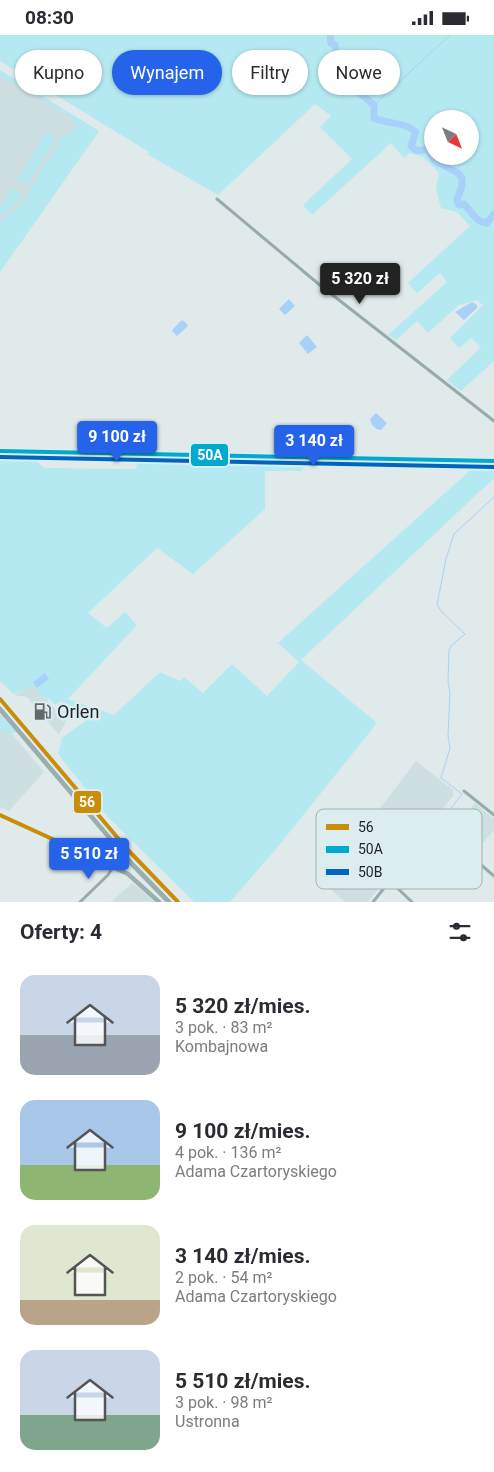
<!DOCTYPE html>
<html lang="pl">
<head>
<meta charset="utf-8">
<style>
	body { margin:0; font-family:Roboto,sans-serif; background:#f7f7f7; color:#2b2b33; height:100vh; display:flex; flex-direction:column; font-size:19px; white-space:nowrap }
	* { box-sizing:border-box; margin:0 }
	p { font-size:16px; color:#7c7c81 }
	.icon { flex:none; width:28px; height:28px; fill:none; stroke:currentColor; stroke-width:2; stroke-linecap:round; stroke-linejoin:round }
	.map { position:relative; height:867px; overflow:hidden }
	.panel { display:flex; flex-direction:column; background:#fff; flex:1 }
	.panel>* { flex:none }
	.top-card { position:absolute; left:15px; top:15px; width:465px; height:45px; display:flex; gap:10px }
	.needle { width:32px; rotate:137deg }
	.buttons { position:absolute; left:424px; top:75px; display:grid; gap:10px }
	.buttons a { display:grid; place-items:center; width:55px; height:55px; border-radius:50%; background:#fff; box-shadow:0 1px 4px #0004; font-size:25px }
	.price { position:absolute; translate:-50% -42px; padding:0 11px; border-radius:5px; background:#2563eb; color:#fff; font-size:16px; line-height:32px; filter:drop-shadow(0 1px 2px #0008) }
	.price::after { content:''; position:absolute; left:50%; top:30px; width:15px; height:11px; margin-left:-8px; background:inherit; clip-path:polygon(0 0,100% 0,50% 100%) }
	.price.on { background:#222; color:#fff }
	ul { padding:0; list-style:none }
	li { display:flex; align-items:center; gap:15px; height:125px; padding:0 20px }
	li span { display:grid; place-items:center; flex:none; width:140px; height:100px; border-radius:15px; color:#555 }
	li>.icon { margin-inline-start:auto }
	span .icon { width:60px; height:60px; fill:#fffc; stroke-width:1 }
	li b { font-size:21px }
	h2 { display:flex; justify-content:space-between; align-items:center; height:60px; padding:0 20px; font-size:21px }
	.tag { padding:0 18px; border-radius:22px; background:#fff; box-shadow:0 1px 4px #0004; font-size:18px; line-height:45px }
	.tag.on { background:#2563eb; color:#fff }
	.status { display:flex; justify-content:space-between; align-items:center; height:35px; padding:0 25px; background:#fff; direction:ltr }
	.status svg { height:14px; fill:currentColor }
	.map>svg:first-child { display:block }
	.built { fill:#cedfe2 }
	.green { fill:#b4e9f1; fill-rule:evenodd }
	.water { fill:#a7d1f8 }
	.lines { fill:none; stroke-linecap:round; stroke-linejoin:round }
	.stream { stroke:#a7d1f8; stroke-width:1 }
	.river { stroke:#a7d1f8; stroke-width:7 }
	.street { stroke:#96acaa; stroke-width:3 }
	.secondary { stroke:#99b2b0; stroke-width:4.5 }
	.primary { stroke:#9baeaf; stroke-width:5 }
	.bus-1-casing { stroke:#dcedef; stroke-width:8 }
	.bus-2-casing { stroke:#dcedef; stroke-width:8 }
	.bus-3-casing { stroke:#dcedef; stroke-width:8 }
	.bus-1 { stroke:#cb8c07; stroke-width:4 }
	.bus-2 { stroke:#00a9ce; stroke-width:4 }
	.bus-3 { stroke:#0065bd; stroke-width:4 }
	.labels { text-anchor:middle; stroke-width:5; stroke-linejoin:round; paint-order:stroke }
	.poi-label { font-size:18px; fill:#1d2324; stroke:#dcedef; text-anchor:start }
	.key { fill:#dcedef; stroke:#a3b0b2; stroke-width:1 }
	.key-label { font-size:14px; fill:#1d2324 }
	.line-badge { stroke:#dcedef; stroke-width:2 }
	.badge-label { font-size:14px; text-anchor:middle; font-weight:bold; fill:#fff }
</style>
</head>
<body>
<div class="status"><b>08:30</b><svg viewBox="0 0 49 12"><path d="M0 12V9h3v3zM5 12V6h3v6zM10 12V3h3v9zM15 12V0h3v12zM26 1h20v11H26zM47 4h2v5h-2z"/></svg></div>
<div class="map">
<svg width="494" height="867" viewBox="0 0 494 867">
	<rect width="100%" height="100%" fill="#e0eaeb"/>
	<!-- built -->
	<path class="built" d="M0,35L99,96L0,237Z
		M33,650L66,686L59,700L27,662L14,660Z
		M0,684L44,737L9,776L0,772Z
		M416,726L453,755V761L368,867H345L323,848Z
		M475,768L494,784V795L474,819L450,801Z
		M132,848L140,854L155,867H111Z"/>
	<!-- green -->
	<path class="green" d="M0,0H494V326L461,356L447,345L481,312L471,303L459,313L450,303L483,270L477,265L459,270L428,298L417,286L396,305L388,300L447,247L440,238L417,258L408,248L470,191L457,177L441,173L436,154L439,138L423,122L410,118L404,123L391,108L312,180L303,170L352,124L320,92L331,81L315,69L218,160L147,119L149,117L0,26ZM432,84H470V121H432Z
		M0,35L99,96L0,237V187L21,170L60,106L65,100L68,102L73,93L76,95L78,90L72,86L73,83L0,40Z
		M46,97L51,100L21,148L17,145Z
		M51,100L56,103L27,151L23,148Z
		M12,153L22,160L16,168L0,182V173Z
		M0,424L36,426L45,433L136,434L138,424L308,428L301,436H265V474L193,539L157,513L88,578L107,593L125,577L137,590L68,664L114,680L160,637L180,646L184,642L203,658L232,629L267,661L299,627L278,608L474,432L494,433V443L301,625L377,688L276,814L230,867H194L109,783L58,719L62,703L91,682L86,676L75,670L70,674L60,666L55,670L49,664L47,665L33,651L13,659L0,646Z
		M0,679L17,698L5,697L0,695Z"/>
	<!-- water -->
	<path class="water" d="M289,264L295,271L285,280L279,274Z
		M472,267L477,270V273L464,285L455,277Z
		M182,285L186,288L188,291L177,301L172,296L173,294Z
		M307,300L317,312L308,319L299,308Z
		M376,378L387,388L381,395C375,395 371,389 370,384Z
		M45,638L49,644L37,653L33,647Z"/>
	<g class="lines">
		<!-- stream -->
		<path class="stream" d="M374,70L450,0
			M438,790L462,759L441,743L450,713L448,701L450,658L448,646L449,615L451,611L465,599L442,577L437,570L446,524L454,499L494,462"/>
		<!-- river -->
		<path class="river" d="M330,0L331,8L335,10C337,16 336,21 339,29L351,34L354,30L366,29L370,33C368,42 361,49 360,58L374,70V83C389,90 404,86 416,97L411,111C416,117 420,116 427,114L435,126L458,138L462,143V151L457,165L459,170L464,169C472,177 475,187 487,188L494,179"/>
		<!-- street -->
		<path class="street" d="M217,164L321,251L494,386
			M464,756L494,780
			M390,846L412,867
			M80,867L108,840L113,832
			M373,867L433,792L464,815L494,841"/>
		<!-- secondary -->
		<path class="secondary" d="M0,416L494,426
			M0,780L128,839L159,867"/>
		<!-- primary -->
		<path class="primary" d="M0,664L128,815L178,867
			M0,674L132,829L169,867
			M107,829L113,819L111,806"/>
		<defs>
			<path id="bus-1" d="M0,664L128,815L178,867
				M0,780L107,829"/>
			<path id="bus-2" d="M0,416L494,426"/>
			<path id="bus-3" d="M0,422L494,432"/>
		</defs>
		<!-- bus-1 casing -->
		<use href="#bus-1" class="bus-1-casing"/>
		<!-- bus-2 casing -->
		<use href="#bus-2" class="bus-2-casing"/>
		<!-- bus-3 casing -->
		<use href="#bus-3" class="bus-3-casing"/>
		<!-- bus-1 -->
		<use href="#bus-1" class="bus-1"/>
		<!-- bus-2 -->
		<use href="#bus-2" class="bus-2"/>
		<!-- bus-3 -->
		<use href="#bus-3" class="bus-3"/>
	</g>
	<!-- icons -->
	<defs>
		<symbol id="fuel-bare" viewBox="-9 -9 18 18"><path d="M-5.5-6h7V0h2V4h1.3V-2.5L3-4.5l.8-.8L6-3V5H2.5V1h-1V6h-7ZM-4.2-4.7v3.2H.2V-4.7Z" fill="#61696a" stroke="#dcedef" stroke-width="2.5" paint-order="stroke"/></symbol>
	</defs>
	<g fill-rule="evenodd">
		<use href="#fuel-bare" x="30" y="664" width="25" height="25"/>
	</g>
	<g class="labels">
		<!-- poi labels -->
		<g class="poi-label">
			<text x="57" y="683">Orlen</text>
		</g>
	</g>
	<!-- legend -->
	<rect x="316" y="774" width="166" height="80" rx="8" class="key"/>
	<rect x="326" y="789" width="23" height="6" fill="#cb8c07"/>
	<rect x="326" y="811" width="23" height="7" fill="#00a9ce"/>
	<rect x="326" y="834" width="23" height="6" fill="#0065bd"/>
	<g class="key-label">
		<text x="358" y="797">56</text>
		<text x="358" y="819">50A</text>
		<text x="358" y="842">50B</text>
	</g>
	<g class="line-badge">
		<rect x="190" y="408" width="39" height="24" rx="5" fill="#00a9ce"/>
		<rect x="73" y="755" width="29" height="24" rx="5" fill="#cb8c07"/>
	</g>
	<g class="badge-label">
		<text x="210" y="425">50A</text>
		<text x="87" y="772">56</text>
	</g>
</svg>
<div class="buttons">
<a><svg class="needle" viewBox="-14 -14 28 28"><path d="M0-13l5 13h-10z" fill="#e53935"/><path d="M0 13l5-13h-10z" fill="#7c7c81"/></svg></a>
</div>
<b class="price on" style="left:360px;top:270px">5 320 zł</b>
<b class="price" style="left:117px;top:428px">9 100 zł</b>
<b class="price" style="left:314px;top:432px">3 140 zł</b>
<b class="price" style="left:89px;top:845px">5 510 zł</b>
<div class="top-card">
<a class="tag">Kupno</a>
<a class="tag on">Wynajem</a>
<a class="tag">Filtry</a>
<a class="tag">Nowe</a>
</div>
</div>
<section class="panel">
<h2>Oferty: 4<svg class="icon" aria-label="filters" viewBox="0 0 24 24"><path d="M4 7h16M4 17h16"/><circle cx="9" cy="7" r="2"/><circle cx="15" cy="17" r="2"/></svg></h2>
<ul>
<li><span style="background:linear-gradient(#c9d6e8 60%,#9aa5b1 0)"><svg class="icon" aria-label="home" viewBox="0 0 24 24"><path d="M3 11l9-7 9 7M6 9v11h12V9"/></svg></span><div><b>5 320 zł/mies.</b><p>3 pok. · 83 m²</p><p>Kombajnowa</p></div></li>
<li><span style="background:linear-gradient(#a9c7e8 65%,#8fb573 0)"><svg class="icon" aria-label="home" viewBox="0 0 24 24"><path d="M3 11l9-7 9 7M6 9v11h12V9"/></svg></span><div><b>9 100 zł/mies.</b><p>4 pok. · 136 m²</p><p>Adama Czartoryskiego</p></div></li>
<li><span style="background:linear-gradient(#dfe7d0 75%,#b9a48a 0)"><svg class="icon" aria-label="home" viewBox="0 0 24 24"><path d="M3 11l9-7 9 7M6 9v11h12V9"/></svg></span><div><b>3 140 zł/mies.</b><p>2 pok. · 54 m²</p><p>Adama Czartoryskiego</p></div></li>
<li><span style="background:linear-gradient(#c9d6e8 65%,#7fa58c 0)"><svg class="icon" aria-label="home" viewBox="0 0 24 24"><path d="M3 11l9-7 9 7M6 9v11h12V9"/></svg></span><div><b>5 510 zł/mies.</b><p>3 pok. · 98 m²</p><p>Ustronna</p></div></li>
</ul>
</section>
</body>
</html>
